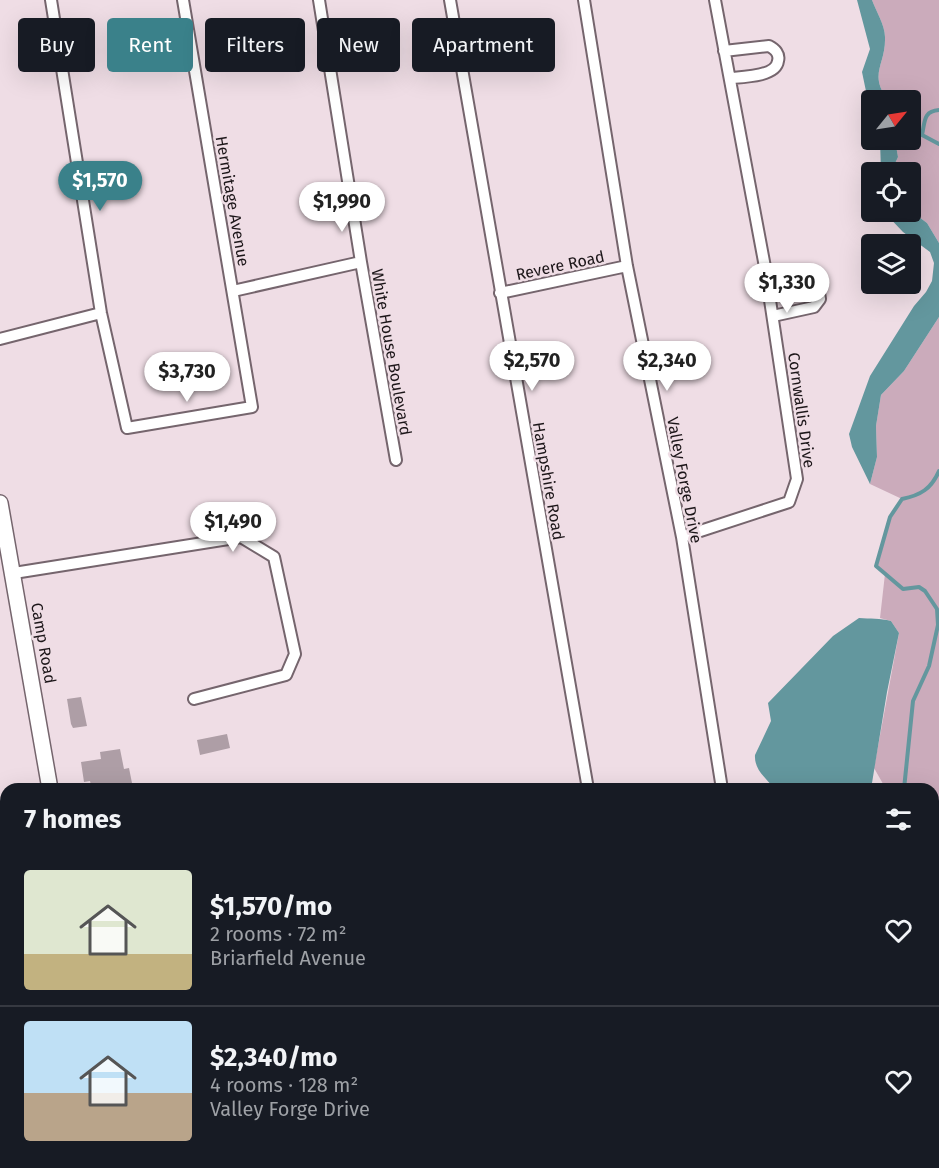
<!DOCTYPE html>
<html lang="en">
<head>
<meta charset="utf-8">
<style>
	body { margin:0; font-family:"Fira Sans",sans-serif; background:#242831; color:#f1f3f6; height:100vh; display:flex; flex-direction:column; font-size:22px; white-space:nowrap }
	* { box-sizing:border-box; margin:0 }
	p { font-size:20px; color:#9ea1a6 }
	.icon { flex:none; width:33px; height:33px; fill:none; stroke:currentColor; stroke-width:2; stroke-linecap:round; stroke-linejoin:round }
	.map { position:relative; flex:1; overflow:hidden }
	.panel { position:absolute; left:0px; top:783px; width:939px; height:386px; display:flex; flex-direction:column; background:#171b24; border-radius:18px 18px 0 0; box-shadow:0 6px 24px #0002 }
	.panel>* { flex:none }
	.guide { position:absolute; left:18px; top:18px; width:600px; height:54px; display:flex; gap:12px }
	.needle { width:39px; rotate:60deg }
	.tools { position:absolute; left:861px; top:90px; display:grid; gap:12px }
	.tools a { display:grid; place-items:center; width:60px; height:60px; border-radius:6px; background:#171b24; box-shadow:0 6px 24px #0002; font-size:30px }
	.price { position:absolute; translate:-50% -51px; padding:0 14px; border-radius:21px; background:#fff; color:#222; font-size:20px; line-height:39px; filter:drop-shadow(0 2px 3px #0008) }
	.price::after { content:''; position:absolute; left:50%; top:36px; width:18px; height:14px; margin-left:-9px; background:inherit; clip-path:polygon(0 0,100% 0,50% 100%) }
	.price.current { background:#3a818a; color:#fff }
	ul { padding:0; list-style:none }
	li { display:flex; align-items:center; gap:18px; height:150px; padding:0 24px }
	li+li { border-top:2px solid #363941 }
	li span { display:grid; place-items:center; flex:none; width:168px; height:120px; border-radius:6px; color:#555 }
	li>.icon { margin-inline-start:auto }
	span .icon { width:72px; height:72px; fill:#fffc; stroke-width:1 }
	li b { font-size:26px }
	h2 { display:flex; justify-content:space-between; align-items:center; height:72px; padding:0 24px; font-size:26px }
	.pill { padding:0 21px; border-radius:6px; background:#171b24; box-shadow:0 6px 24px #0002; font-size:21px; line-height:54px }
	.pill.current { background:#3a818a; color:#fff }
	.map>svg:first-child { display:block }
	.green { fill:#cbabbb }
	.water { fill:#63979e }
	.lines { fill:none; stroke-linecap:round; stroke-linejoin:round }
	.stream { stroke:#63979e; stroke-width:4 }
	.building { fill:#ae9ea6 }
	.street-casing { stroke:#75656d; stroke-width:14 }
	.secondary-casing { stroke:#75656d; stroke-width:18 }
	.street { stroke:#fff; stroke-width:10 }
	.secondary { stroke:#fff; stroke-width:15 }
	.labels { text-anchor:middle; stroke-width:5; stroke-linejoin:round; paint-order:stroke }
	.street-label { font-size:16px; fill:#1c1619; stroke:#efdde5 }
</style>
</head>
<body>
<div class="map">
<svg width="939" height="1168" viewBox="0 0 939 1168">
	<rect width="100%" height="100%" fill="#efdde5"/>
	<!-- green -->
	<path class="green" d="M872,0H939V243L927,223L911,211L910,172H891L898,157L895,140H910V100H888C868,74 886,65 885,37C885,25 876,11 872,0Z
		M939,317V826L933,828V789H886L874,768L899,633L891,621L880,618L885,574L876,566L890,517L902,499L870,484L877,457L876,426L881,395L904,371Z"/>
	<!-- water -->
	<path class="water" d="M857,0H872C876,11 885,25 885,37C886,65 868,74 888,100H872L871,107L867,96L862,72L870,49Z
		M880,140H895L898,157L891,172H881Z
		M911,211L927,223L939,243V317L904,371L881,395L876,426L877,457L870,484L852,447L849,434L870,376L914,306L926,292L932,281L934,263L930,252L903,232L884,212Z
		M859,618C870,619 880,618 891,621L899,633L887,692L871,789H775C766,778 754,770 755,755L771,721L768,703L833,636Z"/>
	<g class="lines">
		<!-- stream -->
		<path class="stream" d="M939,110C923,111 925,122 922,135L939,144
			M904,789L913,701L929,666L938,625L937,609L925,591L919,587L903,589L876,566L890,517L902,499C921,495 931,489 939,471
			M933,1116L939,1135
			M748,1162L749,1168"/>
	</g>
	<!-- building -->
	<path class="building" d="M81,697L87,726L73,728L71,724L67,699Z
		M227,734L230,748L200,755L197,740Z
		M120,749L124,769L129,768L133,788L92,789L90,781L84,782L81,762L101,759L100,752Z"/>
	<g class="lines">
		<defs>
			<path id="street" d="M51,0L101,313L127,428L252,407L183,0
				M319,0L361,262L396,460
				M450,0L588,789
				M584,0L627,266L682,537L722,789
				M724,51L769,46C775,49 780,54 778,61C776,77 742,77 730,78
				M768,286L810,281L818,286L820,299L814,307L773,316
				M233,291L361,262
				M500,293L627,266
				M0,339L101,313
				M682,537L789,502L797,479L765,267L715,0
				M14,573L241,537L274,557L295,654L286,675L194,699
				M463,1162L470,1168
				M535,1168L539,1162"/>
			<path id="secondary" d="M0,503L50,789
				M933,896L939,895
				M0,1033L6,1032
				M52,1168L54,1162"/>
		</defs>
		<!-- street casing -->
		<use href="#street" class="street-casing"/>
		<!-- secondary casing -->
		<use href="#secondary" class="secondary-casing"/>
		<!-- street -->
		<use href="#street" class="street"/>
		<!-- secondary -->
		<use href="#secondary" class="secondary"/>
	</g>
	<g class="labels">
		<!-- street labels -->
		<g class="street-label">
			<text transform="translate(233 201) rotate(80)" y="6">Hermitage Avenue</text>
			<text transform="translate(560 265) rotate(-12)" y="6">Revere Road</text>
			<text transform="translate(392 352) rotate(80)" y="6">White House Boulevard</text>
			<text transform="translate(802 410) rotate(82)" y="6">Cornwallis Drive</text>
			<text transform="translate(685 480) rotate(79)" y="6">Valley Forge Drive</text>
			<text transform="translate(549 481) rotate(80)" y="6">Hampshire Road</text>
			<text transform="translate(44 643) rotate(80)" y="6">Camp Road</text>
		</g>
	</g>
</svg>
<div class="tools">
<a><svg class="needle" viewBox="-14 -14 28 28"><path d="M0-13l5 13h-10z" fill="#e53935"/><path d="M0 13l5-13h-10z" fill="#9ea1a6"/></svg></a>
<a><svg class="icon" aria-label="locate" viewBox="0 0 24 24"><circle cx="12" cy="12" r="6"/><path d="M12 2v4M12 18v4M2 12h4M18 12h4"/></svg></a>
<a><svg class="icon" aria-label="layers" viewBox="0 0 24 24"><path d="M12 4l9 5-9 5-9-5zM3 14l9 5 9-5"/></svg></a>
</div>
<b class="price current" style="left:100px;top:212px">$1,570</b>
<b class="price" style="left:342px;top:233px">$1,990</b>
<b class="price" style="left:787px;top:314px">$1,330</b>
<b class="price" style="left:532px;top:392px">$2,570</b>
<b class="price" style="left:667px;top:392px">$2,340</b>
<b class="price" style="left:187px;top:403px">$3,730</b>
<b class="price" style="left:233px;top:553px">$1,490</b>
<div class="guide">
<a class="pill">Buy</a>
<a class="pill current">Rent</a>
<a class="pill">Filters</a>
<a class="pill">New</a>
<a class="pill">Apartment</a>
</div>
<section class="panel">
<h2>7 homes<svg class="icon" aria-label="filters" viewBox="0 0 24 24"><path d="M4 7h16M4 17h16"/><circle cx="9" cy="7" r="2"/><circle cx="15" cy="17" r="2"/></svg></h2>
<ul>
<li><span style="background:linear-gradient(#dfe7d0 70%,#c2b280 0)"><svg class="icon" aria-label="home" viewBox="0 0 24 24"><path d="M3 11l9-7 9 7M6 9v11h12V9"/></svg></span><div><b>$1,570/mo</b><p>2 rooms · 72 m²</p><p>Briarfield Avenue</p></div><svg class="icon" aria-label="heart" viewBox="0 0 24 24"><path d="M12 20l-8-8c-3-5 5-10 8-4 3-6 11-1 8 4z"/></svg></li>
<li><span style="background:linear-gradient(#bfe0f5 60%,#b9a48a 0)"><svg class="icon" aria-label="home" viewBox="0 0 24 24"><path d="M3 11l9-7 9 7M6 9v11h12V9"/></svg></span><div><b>$2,340/mo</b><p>4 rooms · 128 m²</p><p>Valley Forge Drive</p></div><svg class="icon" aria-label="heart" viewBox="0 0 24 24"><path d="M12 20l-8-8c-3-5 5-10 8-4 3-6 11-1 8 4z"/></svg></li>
</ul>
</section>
</div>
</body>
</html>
